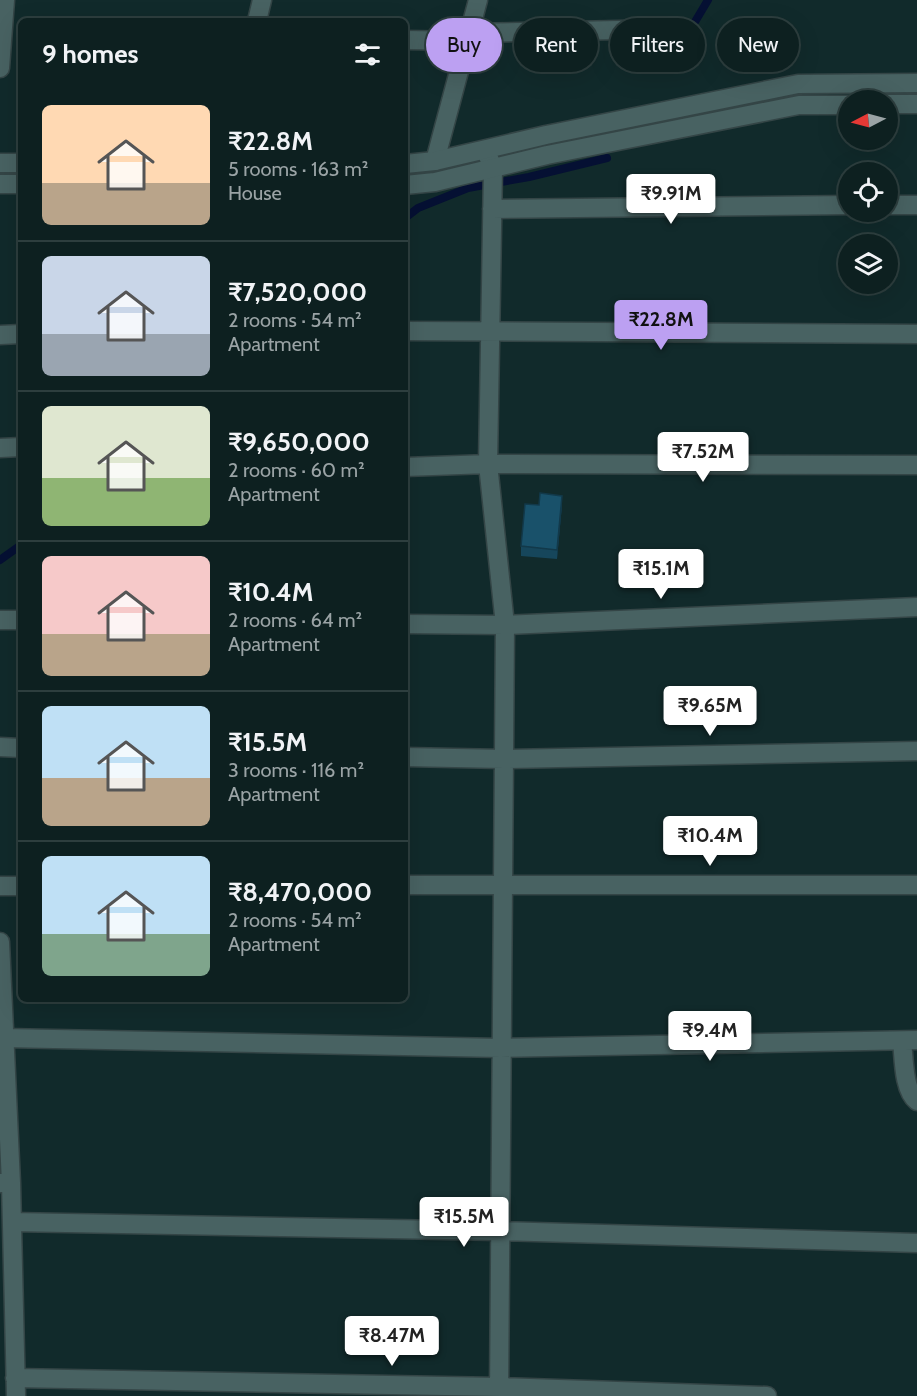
<!DOCTYPE html>
<html lang="en">
<head>
<meta charset="utf-8">
<style>
	body { margin:0; font-family:Cabin,sans-serif; background:#1b2d2d; color:#f1f3f6; height:100vh; display:flex; flex-direction:column; font-size:22px; white-space:nowrap }
	* { box-sizing:border-box; margin:0 }
	p { font-size:20px; color:#9aa3a5 }
	.icon { flex:none; width:33px; height:33px; fill:none; stroke:currentColor; stroke-width:2; stroke-linecap:round; stroke-linejoin:round }
	.map { position:relative; flex:1; overflow:hidden }
	.panel { position:absolute; left:18px; top:18px; width:390px; height:984px; display:flex; flex-direction:column; background:#0d2020; border-radius:9px; box-shadow:0 6px 24px #0002,0 0 0 2px #2d3e3e }
	.panel>* { flex:none }
	.hud { position:absolute; left:426px; top:18px; width:400px; height:54px; display:flex; gap:12px }
	.needle { width:39px; rotate:264deg }
	.fabs { position:absolute; left:838px; top:90px; display:grid; gap:12px }
	.fabs a { display:grid; place-items:center; width:60px; height:60px; border-radius:50%; background:#0d2020; box-shadow:0 6px 24px #0002,0 0 0 2px #2d3e3e; font-size:30px }
	.price { position:absolute; translate:-50% -51px; padding:0 14px; border-radius:6px; background:#fff; color:#222; font-size:20px; line-height:39px; filter:drop-shadow(0 2px 3px #0008) }
	.price::after { content:''; position:absolute; left:50%; top:36px; width:18px; height:14px; margin-left:-9px; background:inherit; clip-path:polygon(0 0,100% 0,50% 100%) }
	.price.active { background:#bca0f2; color:#111 }
	ul { padding:0; list-style:none }
	li { display:flex; align-items:center; gap:18px; height:150px; padding:0 24px }
	li+li { border-top:2px solid #2d3e3e }
	li span { display:grid; place-items:center; flex:none; width:168px; height:120px; border-radius:9px; color:#555 }
	li>.icon { margin-inline-start:auto }
	span .icon { width:72px; height:72px; fill:#fffc; stroke-width:1 }
	li b { font-size:26px }
	h2 { display:flex; justify-content:space-between; align-items:center; height:72px; padding:0 24px; font-size:26px }
	.chip { padding:0 21px; border-radius:27px; background:#0d2020; box-shadow:0 6px 24px #0002,0 0 0 2px #2d3e3e; font-size:21px; line-height:54px }
	.chip.active { background:#bca0f2; color:#111 }
	.map>svg:first-child { display:block }
	.lines { fill:none; stroke-linecap:round; stroke-linejoin:round }
	.stream { stroke:#051033; stroke-width:8 }
	.street-casing { stroke:#344546; stroke-width:21 }
	.secondary-casing { stroke:#344546; stroke-width:21 }
	.street { stroke:#486262; stroke-width:18 }
	.secondary { stroke:#486262; stroke-width:18 }
	.wall { fill:#16465b }
	.shaded-wall { fill:#12394a }
	.building { fill:#19516a; stroke:#12394a; stroke-width:1.5 }
</style>
</head>
<body>
<div class="map">
<svg width="917" height="1396" viewBox="0 0 917 1396">
	<rect width="100%" height="100%" fill="#112a2b"/>
	<g class="lines">
		<!-- stream -->
		<path class="stream" d="M668,67L708,0
			M405,218L418,208L468,188L529,177L607,158
			M0,560L21,545"/>
		<defs>
			<path id="street" d="M257,21L262,0
				M469,33L668,29
				M405,40L467,41
				M488,156L493,168L488,464L505,625L499,1396
				M435,161L478,0
				M888,205H917
				M492,209L849,205
				M405,331L917,334
				M0,335L21,334
				M0,448L21,447
				M405,467L488,464L917,465
				M0,620H21
				M405,624L505,625L917,607
				M0,747L21,748
				M405,757L504,759L917,751
				M405,885H917
				M0,886H21
				M0,942L11,1183
				M4,1038L501,1048L917,1040
				M902,1041C904,1057 903,1090 917,1101
				M0,1183H11L16,1396
				M12,1222L500,1231L917,1243
				M15,1378L499,1387L767,1396"/>
			<path id="secondary" d="M0,68L5,0
				M888,104H917
				M0,163H21
				M405,164L435,161L546,135L798,84L917,83
				M0,184H21
				M405,185L435,182L547,155L799,105H849"/>
		</defs>
		<!-- street casing -->
		<use href="#street" class="street-casing"/>
		<!-- secondary casing -->
		<use href="#secondary" class="secondary-casing"/>
		<!-- street -->
		<use href="#street" class="street"/>
		<!-- secondary -->
		<use href="#secondary" class="secondary"/>
	</g>
	<!-- wall -->
	<path class="wall" d="M539,505H562L557,559L521,556V546Z"/>
	<!-- shaded-wall -->
	<path class="shaded-wall" d="M562,496V505L557,559V550Z"/>
	<!-- building -->
	<path class="building" d="M540,493L562,496L557,550L521,546L525,504L539,505Z"/>
</svg>
<div class="fabs">
<a><svg class="needle" viewBox="-14 -14 28 28"><path d="M0-13l5 13h-10z" fill="#e53935"/><path d="M0 13l5-13h-10z" fill="#9aa3a5"/></svg></a>
<a><svg class="icon" aria-label="locate" viewBox="0 0 24 24"><circle cx="12" cy="12" r="6"/><path d="M12 2v4M12 18v4M2 12h4M18 12h4"/></svg></a>
<a><svg class="icon" aria-label="layers" viewBox="0 0 24 24"><path d="M12 4l9 5-9 5-9-5zM3 14l9 5 9-5"/></svg></a>
</div>
<b class="price" style="left:671px;top:225px">₹9.91M</b>
<b class="price active" style="left:661px;top:351px">₹22.8M</b>
<b class="price" style="left:703px;top:483px">₹7.52M</b>
<b class="price" style="left:661px;top:600px">₹15.1M</b>
<b class="price" style="left:710px;top:737px">₹9.65M</b>
<b class="price" style="left:710px;top:867px">₹10.4M</b>
<b class="price" style="left:710px;top:1062px">₹9.4M</b>
<b class="price" style="left:464px;top:1248px">₹15.5M</b>
<b class="price" style="left:392px;top:1367px">₹8.47M</b>
<div class="hud">
<a class="chip active">Buy</a>
<a class="chip">Rent</a>
<a class="chip">Filters</a>
<a class="chip">New</a>
</div>
<section class="panel">
<h2>9 homes<svg class="icon" aria-label="filters" viewBox="0 0 24 24"><path d="M4 7h16M4 17h16"/><circle cx="9" cy="7" r="2"/><circle cx="15" cy="17" r="2"/></svg></h2>
<ul>
<li><span style="background:linear-gradient(#ffd9b3 65%,#b9a48a 0)"><svg class="icon" aria-label="home" viewBox="0 0 24 24"><path d="M3 11l9-7 9 7M6 9v11h12V9"/></svg></span><div><b>₹22.8M</b><p>5 rooms · 163 m²</p><p>House</p></div></li>
<li><span style="background:linear-gradient(#c9d6e8 65%,#9aa5b1 0)"><svg class="icon" aria-label="home" viewBox="0 0 24 24"><path d="M3 11l9-7 9 7M6 9v11h12V9"/></svg></span><div><b>₹7,520,000</b><p>2 rooms · 54 m²</p><p>Apartment</p></div></li>
<li><span style="background:linear-gradient(#dfe7d0 60%,#8fb573 0)"><svg class="icon" aria-label="home" viewBox="0 0 24 24"><path d="M3 11l9-7 9 7M6 9v11h12V9"/></svg></span><div><b>₹9,650,000</b><p>2 rooms · 60 m²</p><p>Apartment</p></div></li>
<li><span style="background:linear-gradient(#f6c9c9 65%,#b9a48a 0)"><svg class="icon" aria-label="home" viewBox="0 0 24 24"><path d="M3 11l9-7 9 7M6 9v11h12V9"/></svg></span><div><b>₹10.4M</b><p>2 rooms · 64 m²</p><p>Apartment</p></div></li>
<li><span style="background:linear-gradient(#bfe0f5 60%,#b9a48a 0)"><svg class="icon" aria-label="home" viewBox="0 0 24 24"><path d="M3 11l9-7 9 7M6 9v11h12V9"/></svg></span><div><b>₹15.5M</b><p>3 rooms · 116 m²</p><p>Apartment</p></div></li>
<li><span style="background:linear-gradient(#bfe0f5 65%,#7fa58c 0)"><svg class="icon" aria-label="home" viewBox="0 0 24 24"><path d="M3 11l9-7 9 7M6 9v11h12V9"/></svg></span><div><b>₹8,470,000</b><p>2 rooms · 54 m²</p><p>Apartment</p></div></li>
</ul>
</section>
</div>
</body>
</html>
